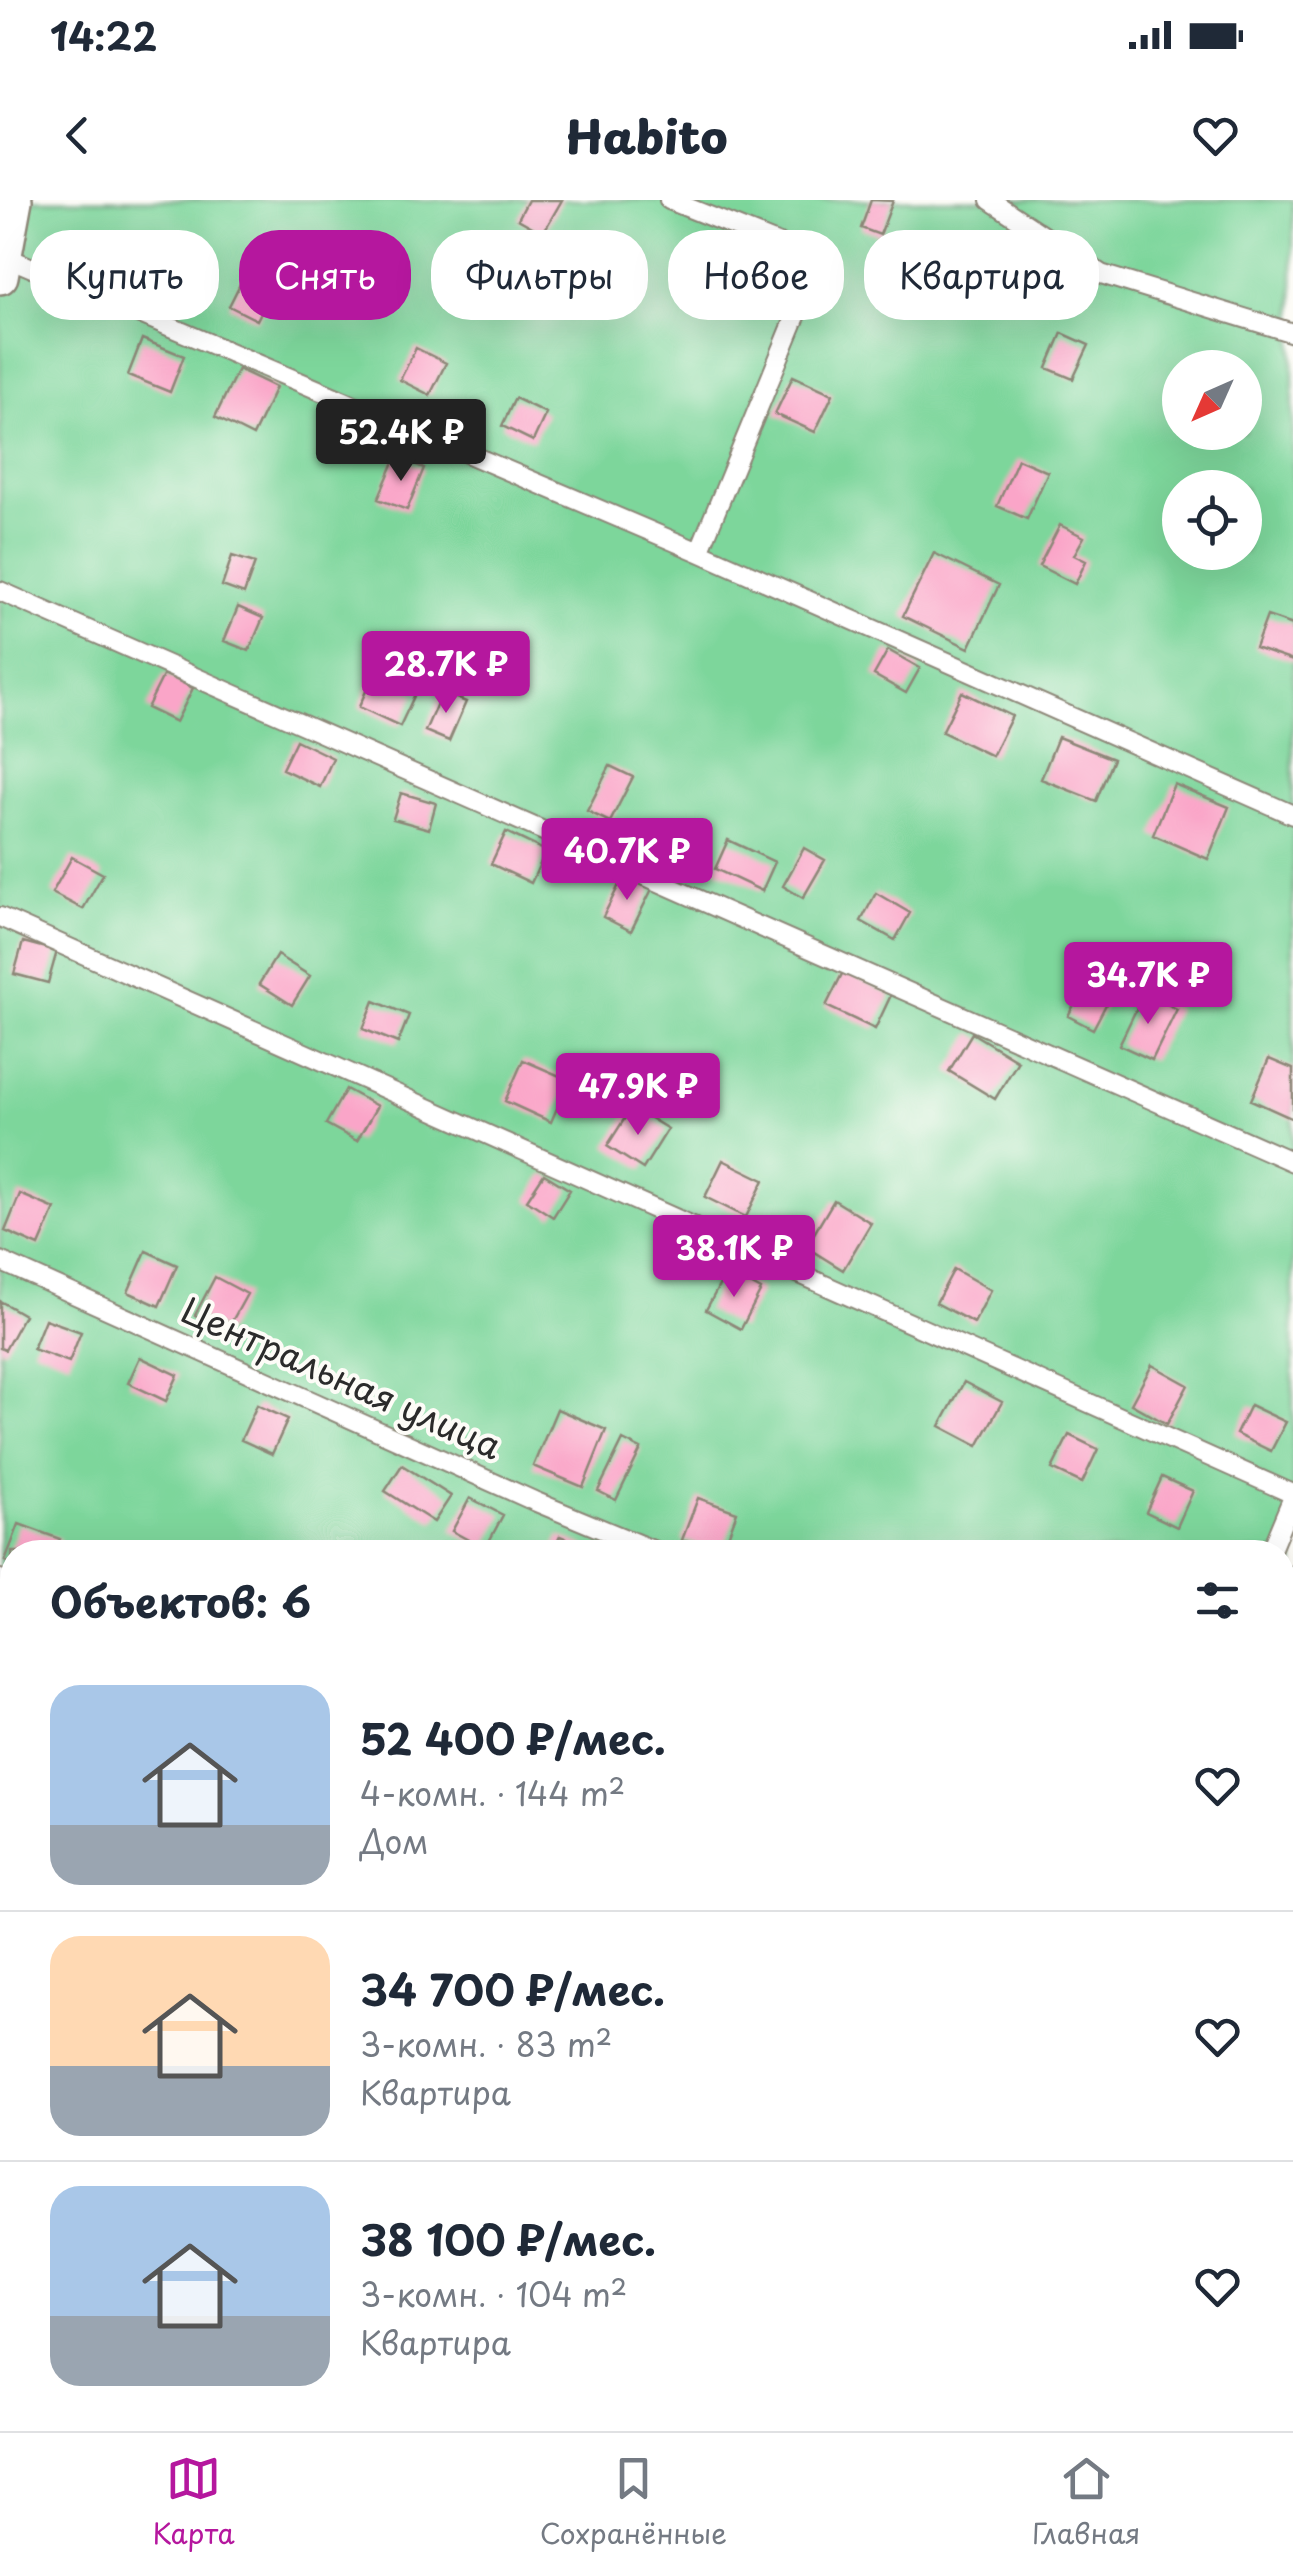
<!DOCTYPE html>
<html lang="ru">
<head>
<meta charset="utf-8">
<style>
	body { margin:0; font-family:"Playpen Sans",sans-serif; background:#f6f6f7; color:#1f2937; height:100vh; display:flex; flex-direction:column; font-size:38px; white-space:nowrap }
	* { box-sizing:border-box; margin:0 }
	p { font-size:32px; color:#747a83 }
	.icon { flex:none; width:55px; height:55px; fill:none; stroke:currentColor; stroke-width:2; stroke-linecap:round; stroke-linejoin:round }
	.map { position:relative; flex:1; overflow:hidden }
	.drawer { position:absolute; left:0px; top:1340px; width:1295px; height:892px; display:flex; flex-direction:column; background:#fff; border-radius:40px 40px 0 0; box-shadow:0 10px 40px #0002 }
	.drawer>* { flex:none }
	.hud { position:absolute; left:30px; top:30px; width:1235px; height:90px; display:flex; gap:20px }
	.needle { width:65px; rotate:225deg }
	.controls { position:absolute; left:1162px; top:150px; display:grid; gap:20px }
	.controls a { display:grid; place-items:center; width:100px; height:100px; border-radius:50%; background:#fff; box-shadow:0 10px 40px #0002; font-size:50px }
	.price { position:absolute; translate:-50% -85px; padding:0 22px; border-radius:10px; background:#b5179e; color:#fff; font-size:32px; line-height:65px; filter:drop-shadow(0 2px 5px #0008) }
	.price::after { content:''; position:absolute; left:50%; top:60px; width:30px; height:22px; margin-left:-15px; background:inherit; clip-path:polygon(0 0,100% 0,50% 100%) }
	.price.on { background:#222; color:#fff }
	ul { padding:0; list-style:none }
	li { display:flex; align-items:center; gap:30px; height:250px; padding:0 50px }
	li+li { border-top:2px solid #e0e1e3 }
	li span { display:grid; place-items:center; flex:none; width:280px; height:200px; border-radius:30px; color:#555 }
	li>.icon { margin-inline-start:auto }
	span .icon { width:120px; height:120px; fill:#fffc; stroke-width:1 }
	li b { font-size:42px }
	h2 { display:flex; justify-content:space-between; align-items:center; height:120px; padding:0 50px; font-size:42px }
	.chip { padding:0 35px; border-radius:40px; background:#fff; box-shadow:0 10px 40px #0002; font-size:35px; line-height:90px }
	.chip.on { background:#b5179e; color:#fff }
	.status { display:flex; justify-content:space-between; align-items:center; height:70px; padding:0 50px; background:#fff; direction:ltr }
	.status svg { height:28px; fill:currentColor }
	header { display:flex; justify-content:space-between; align-items:center; height:130px; padding:0 50px; background:#fff; font-size:45px; font-weight:800 }
	.menu { display:flex; justify-content:space-around; align-items:center; height:140px; border-top:2px solid #e0e1e3; background:#fff; font-size:28px; color:#747a83 }
	.menu a { display:grid; justify-items:center; gap:5px }
	.menu .on { color:#b5179e }
	.map>svg:first-child { display:block }
	.green { fill:#7dd69b; stroke:#548063; stroke-width:2.5; fill-rule:evenodd }
	.building { fill:#faa5c8 }
	.lines { fill:none; stroke-linecap:round; stroke-linejoin:round }
	.service-casing { stroke:#8d8778; stroke-width:22 }
	.minor-casing { stroke:#8d8778; stroke-width:40 }
	.service { stroke:#fff; stroke-width:18 }
	.minor { stroke:#fff; stroke-width:35 }
	.labels { text-anchor:middle; stroke-width:8; stroke-linejoin:round; paint-order:stroke }
	.street-label { font-size:35px; fill:#2b2b2b; stroke:#fdfcf7 }
</style>
</head>
<body>
<div class="status"><b>14:22</b><svg viewBox="0 0 49 12"><path d="M0 12V9h3v3zM5 12V6h3v6zM10 12V3h3v9zM15 12V0h3v12zM26 1h20v11H26zM47 4h2v5h-2z"/></svg></div>
<header><svg class="icon" aria-label="back" viewBox="0 0 24 24"><path d="M15 5l-7 7 7 7"/></svg>Habito<svg class="icon" aria-label="heart" viewBox="0 0 24 24"><path d="M12 20l-8-8c-3-5 5-10 8-4 3-6 11-1 8 4z"/></svg></header>
<div class="map">
<svg width="1293" height="2231" viewBox="0 0 1293 2231">
	<rect width="100%" height="100%" fill="#fdfcf7"/>
	<filter id="ink" filterUnits="userSpaceOnUse"><feTurbulence type="fractalNoise" baseFrequency=".01" numOctaves="2"/><feDisplacementMap in="SourceGraphic" scale="20" xChannelSelector="R" yChannelSelector="G"/><feConvolveMatrix kernelMatrix="1 2 1 2 8 2 1 2 1" color-interpolation-filters="sRGB"/></filter>
	<filter id="wash" filterUnits="userSpaceOnUse"><feTurbulence type="fractalNoise" baseFrequency=".0048" numOctaves="4" result="noise"/><feDisplacementMap in="SourceGraphic" scale="40" xChannelSelector="R" yChannelSelector="G"/><feGaussianBlur stdDeviation="2.25" result="paint"/><feColorMatrix in="noise" values="0 0 0 0 0 0 0 0 0 0 0 0 0 0 0 0 0 1.4 0 .05"/><feComposite in="paint" operator="in"/></filter>
	<g filter="url(#wash)">
		<rect width="100%" height="100%" fill="#efe3c5"/>
		<!-- green -->
		<path class="green" d="M0,0H1293V2231H0ZM1180,168H1245V232H1180ZM1180,288H1245V352H1180ZM12,1352H1282V2220H12Z"/>
		<g id="blocks">
			<!-- building -->
			<path class="building" d="M528,0H562L543,33L518,19Z
				M871,0L893,1L880,35L861,28Z
				M245,74L273,89L257,120L229,106Z
				M1062,133L1089,145L1073,179L1047,168Z
				M142,139L184,156L170,192L128,175Z
				M416,148L446,163L430,195L400,180Z
				M238,169L276,187L253,236L215,217Z
				M793,176L833,194L815,232L775,214Z
				M515,198L546,213L533,241L502,226Z
				M396,257L424,268L407,310L378,299Z
				M1018,259L1048,272L1027,319L997,306Z
				M1060,325L1084,337L1074,355L1086,361L1075,384L1039,366Z
				M934,353L999,385L969,448L903,416Z
				M232,356L255,363L244,394L222,386Z
				M238,407L263,418L249,451L224,441Z
				M1267,416L1293,425V461L1255,448Z
				M888,450L920,468L906,493L874,475Z
				M164,474L193,488L176,522L147,508Z
				M373,475L415,494L400,526L359,507Z
				M442,492L466,502L449,541L425,531Z
				M962,492L1012,516L992,556L942,532Z
				M1058,537L1113,559L1096,601L1041,579Z
				M296,540L333,558L320,587L282,569Z
				M610,566L633,577L610,622L587,611Z
				M1174,584L1229,607L1208,659L1153,635Z
				M401,593L436,603L429,629L393,619Z
				M506,632L546,651L531,683L491,664Z
				M728,640L775,662L762,691L715,669Z
				M804,648L825,660L803,698L783,686Z
				M72,657L103,674L83,709L52,693Z
				M624,675L652,689L631,731L603,717Z
				M876,693L910,713L895,740L861,721Z
				M23,742L57,751L48,783L14,774Z
				M277,755L310,776L292,805L259,784Z
				M843,772L891,795L875,829L826,806Z
				M1087,780L1112,793L1093,829L1068,816Z
				M1144,793L1177,809L1152,860L1119,845Z
				M374,801L409,815L398,843L363,829Z
				M972,833L1018,861L995,899L949,871Z
				M1269,859L1293,869V919L1251,900Z
				M523,860L569,880L551,922L505,901Z
				M346,889L377,906L357,941L326,924Z
				M632,907L668,929L643,969L607,946Z
				M723,960L764,980L746,1017L705,997Z
				M544,974L570,990L553,1017L527,1000Z
				M20,994L55,1009L39,1046L5,1031Z
				M834,1000L871,1023L843,1070L806,1047Z
				M146,1051L177,1065L159,1106L128,1092Z
				M954,1069L991,1090L974,1123L936,1103Z
				M727,1071L761,1090L741,1129L706,1110Z
				M215,1077L247,1094L226,1132L195,1115Z
				M0,1101L24,1115L5,1150L0,1148Z
				M45,1119L81,1132L69,1162L33,1149Z
				M140,1157L178,1175L166,1201L128,1183Z
				M1152,1165L1188,1185L1167,1224L1131,1204Z
				M964,1182L1002,1202L978,1246L940,1226Z
				M257,1205L288,1219L272,1254L241,1240Z
				M1250,1205L1286,1222L1271,1251L1236,1234Z
				M557,1209L606,1230L583,1287L533,1266Z
				M1069,1235L1098,1249L1082,1283L1052,1269Z
				M623,1240L641,1249L616,1300L598,1291Z
				M402,1265L451,1296L434,1322L385,1291Z
				M1162,1277L1193,1291L1177,1327L1146,1312Z
				M470,1298L503,1315L485,1349L452,1331Z
				M698,1298L737,1312L722,1352L682,1340Z
				M19,1324L60,1339L55,1352H12V1363L5,1361Z
				M560,1336L597,1352H552Z
				M1284,1364L1293,1367V1415L1286,1433L1282,1431Z
				M1282,1556L1293,1560V1581L1283,1608Z
				M0,1637L12,1642V1687L9,1696L0,1692Z
				M1282,1662L1293,1665V1701L1282,1697Z
				M464,2220H510L505,2231H486Z
				M823,2220H868L862,2231H817Z"/>
		</g>
	</g>
	<g filter="url(#ink)">
		<use href="#blocks" fill-opacity="0" stroke="#8d8778" stroke-width="2.5"/>
		<g class="lines">
			<defs>
				<path id="service" d="M669,0L819,60L699,352
					M990,0L1101,74L1293,133
					M4,56L699,352L1293,615
					M0,391L1293,962
					M0,717L1293,1294
					M0,1061L534,1301L657,1352
					M1270,1352L1293,1297
					M0,1379L12,1385
					M1282,1618L1293,1623
					M0,1730L12,1736
					M1282,1962L1293,1966
					M0,2049L12,2054
					M393,2220L419,2231
					M1125,2220L1150,2231
					M900,2231L905,2220"/>
				<path id="minor" d="M0,76L14,0"/>
			</defs>
			<!-- service casing -->
			<use href="#service" class="service-casing"/>
			<!-- minor casing -->
			<use href="#minor" class="minor-casing"/>
			<!-- service -->
			<use href="#service" class="service"/>
			<!-- minor -->
			<use href="#minor" class="minor"/>
		</g>
	</g>
	<g class="labels">
		<!-- street labels -->
		<g class="street-label">
			<text transform="translate(341 1179) rotate(24)" y="12">Центральная улица</text>
		</g>
	</g>
</svg>
<div class="controls">
<a><svg class="needle" viewBox="-14 -14 28 28"><path d="M0-13l5 13h-10z" fill="#e53935"/><path d="M0 13l5-13h-10z" fill="#747a83"/></svg></a>
<a><svg class="icon" aria-label="locate" viewBox="0 0 24 24"><circle cx="12" cy="12" r="6"/><path d="M12 2v4M12 18v4M2 12h4M18 12h4"/></svg></a>
</div>
<b class="price on" style="left:401px;top:284px">52.4K ₽</b>
<b class="price" style="left:446px;top:516px">28.7K ₽</b>
<b class="price" style="left:627px;top:703px">40.7K ₽</b>
<b class="price" style="left:1148px;top:827px">34.7K ₽</b>
<b class="price" style="left:638px;top:938px">47.9K ₽</b>
<b class="price" style="left:734px;top:1100px">38.1K ₽</b>
<div class="hud">
<a class="chip">Купить</a>
<a class="chip on">Снять</a>
<a class="chip">Фильтры</a>
<a class="chip">Новое</a>
<a class="chip">Квартира</a>
</div>
<section class="drawer">
<h2>Объектов: 6<svg class="icon" aria-label="filters" viewBox="0 0 24 24"><path d="M4 7h16M4 17h16"/><circle cx="9" cy="7" r="2"/><circle cx="15" cy="17" r="2"/></svg></h2>
<ul>
<li><span style="background:linear-gradient(#a9c7e8 70%,#9aa5b1 0)"><svg class="icon" aria-label="home" viewBox="0 0 24 24"><path d="M3 11l9-7 9 7M6 9v11h12V9"/></svg></span><div><b>52 400 ₽/мес.</b><p>4-комн. · 144 m²</p><p>Дом</p></div><svg class="icon" aria-label="heart" viewBox="0 0 24 24"><path d="M12 20l-8-8c-3-5 5-10 8-4 3-6 11-1 8 4z"/></svg></li>
<li><span style="background:linear-gradient(#ffd9b3 65%,#9aa5b1 0)"><svg class="icon" aria-label="home" viewBox="0 0 24 24"><path d="M3 11l9-7 9 7M6 9v11h12V9"/></svg></span><div><b>34 700 ₽/мес.</b><p>3-комн. · 83 m²</p><p>Квартира</p></div><svg class="icon" aria-label="heart" viewBox="0 0 24 24"><path d="M12 20l-8-8c-3-5 5-10 8-4 3-6 11-1 8 4z"/></svg></li>
<li><span style="background:linear-gradient(#a9c7e8 65%,#9aa5b1 0)"><svg class="icon" aria-label="home" viewBox="0 0 24 24"><path d="M3 11l9-7 9 7M6 9v11h12V9"/></svg></span><div><b>38 100 ₽/мес.</b><p>3-комн. · 104 m²</p><p>Квартира</p></div><svg class="icon" aria-label="heart" viewBox="0 0 24 24"><path d="M12 20l-8-8c-3-5 5-10 8-4 3-6 11-1 8 4z"/></svg></li>
</ul>
</section>
</div>
<nav class="menu">
<a class="on"><svg class="icon" aria-label="map" viewBox="0 0 24 24"><path d="M3 6l6-2 6 2 6-2v14l-6 2-6-2-6 2zM9 4v14M15 6v14"/></svg>Карта</a>
<a><svg class="icon" aria-label="saved" viewBox="0 0 24 24"><path d="M7 4h10v16l-5-4-5 4z"/></svg>Сохранённые</a>
<a><svg class="icon" aria-label="home" viewBox="0 0 24 24"><path d="M3 11l9-7 9 7M6 9v11h12V9"/></svg>Главная</a>
</nav>
</body>
</html>
